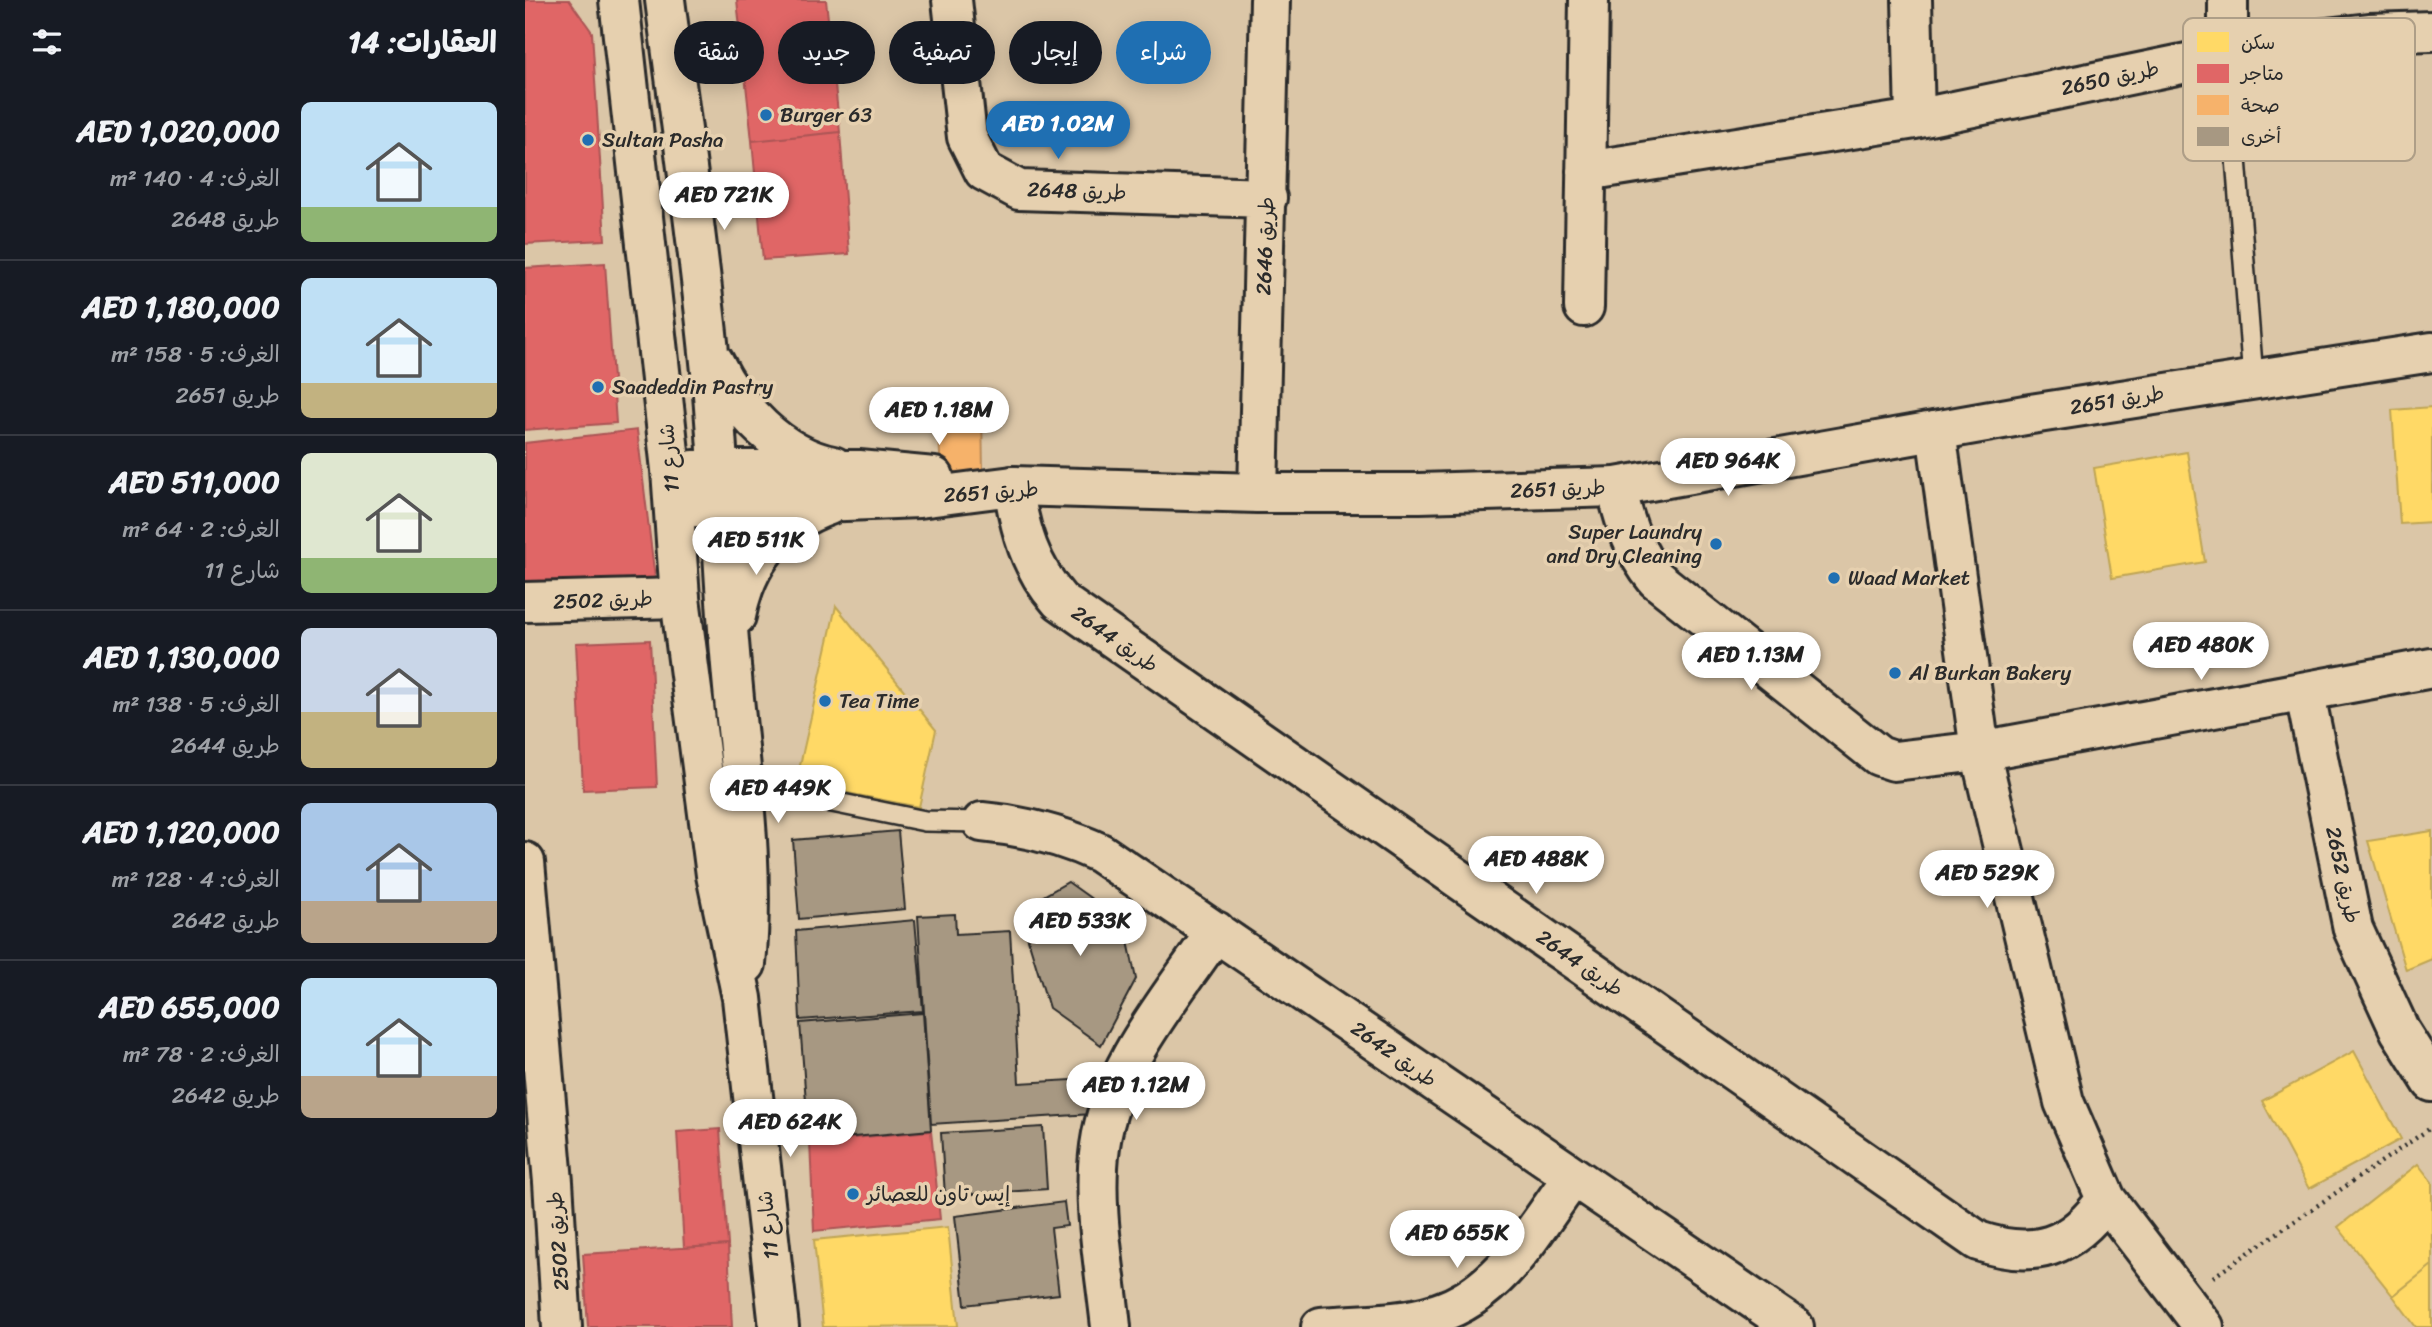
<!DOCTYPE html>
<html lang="ar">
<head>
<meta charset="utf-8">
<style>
	body { margin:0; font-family:Sriracha,"Playpen Sans Arabic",sans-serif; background:#242831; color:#f1f3f6; direction:rtl; height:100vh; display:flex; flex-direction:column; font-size:26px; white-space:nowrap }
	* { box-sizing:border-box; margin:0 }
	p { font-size:23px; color:#9ea1a6 }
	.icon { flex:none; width:38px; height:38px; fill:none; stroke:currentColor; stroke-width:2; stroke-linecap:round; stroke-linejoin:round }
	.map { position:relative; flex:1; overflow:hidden; direction:ltr }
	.details { display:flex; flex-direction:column; background:#171b24; width:525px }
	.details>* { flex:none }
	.guide { position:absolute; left:21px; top:21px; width:665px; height:63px; direction:rtl; display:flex; gap:14px }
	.price { position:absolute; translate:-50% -60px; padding:0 16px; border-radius:24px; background:#fff; color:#222; font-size:23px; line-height:46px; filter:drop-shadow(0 2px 4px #0008) }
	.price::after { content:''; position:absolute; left:50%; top:42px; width:21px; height:16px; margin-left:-10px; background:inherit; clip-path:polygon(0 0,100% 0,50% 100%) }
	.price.active { background:#1f6fb2; color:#fff }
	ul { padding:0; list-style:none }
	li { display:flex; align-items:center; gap:21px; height:175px; padding:0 28px }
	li+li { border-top:2px solid #363941 }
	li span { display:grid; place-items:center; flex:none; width:196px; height:140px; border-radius:10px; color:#555 }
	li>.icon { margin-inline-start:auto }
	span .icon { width:84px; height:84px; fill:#fffc; stroke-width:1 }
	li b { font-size:30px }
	h2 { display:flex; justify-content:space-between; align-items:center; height:84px; padding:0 28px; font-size:30px }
	.chip { padding:0 24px; border-radius:32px; background:#171b24; box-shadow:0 4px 18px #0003; font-size:24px; line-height:63px }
	.chip.active { background:#1f6fb2; color:#fff }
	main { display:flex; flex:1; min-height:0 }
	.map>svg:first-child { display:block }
	.homes { fill:#ffd966; stroke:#bfa554; stroke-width:2 }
	.shops { fill:#e06666; stroke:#aa5454; stroke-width:2 }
	.health { fill:#f6b26b; stroke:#b98a58; stroke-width:2 }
	.building { fill:#a79882; stroke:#2b2b2b; stroke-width:2 }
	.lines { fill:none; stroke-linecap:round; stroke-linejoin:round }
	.lane-casing { stroke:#2b2b2b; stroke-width:24 }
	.street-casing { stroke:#2b2b2b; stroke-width:44 }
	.secondary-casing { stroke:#2b2b2b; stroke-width:44 }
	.path { stroke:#2b2b2b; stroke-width:4.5; stroke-dasharray:2 5; stroke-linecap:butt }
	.lane { stroke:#e6d0af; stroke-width:19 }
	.street { stroke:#e6d0af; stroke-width:38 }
	.secondary { stroke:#e6d0af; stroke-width:38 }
	.poi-dot { fill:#1f6fb2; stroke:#e6d0af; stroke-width:2.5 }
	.labels { text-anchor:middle; stroke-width:7; stroke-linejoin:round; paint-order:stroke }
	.street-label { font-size:21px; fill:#2b2b2b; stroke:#e6d0af }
	.poi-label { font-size:21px; fill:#2b2b2b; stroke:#e6d0af; text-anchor:start }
	.key { fill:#e6d0af; stroke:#ae9e87; stroke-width:2 }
	.key-label { font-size:19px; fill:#2b2b2b }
</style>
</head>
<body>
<main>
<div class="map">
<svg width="1907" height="1327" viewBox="0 0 1907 1327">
	<rect width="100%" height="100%" fill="#dbc6a7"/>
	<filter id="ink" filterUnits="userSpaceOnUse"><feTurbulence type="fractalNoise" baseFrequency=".0143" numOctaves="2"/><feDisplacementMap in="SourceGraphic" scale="14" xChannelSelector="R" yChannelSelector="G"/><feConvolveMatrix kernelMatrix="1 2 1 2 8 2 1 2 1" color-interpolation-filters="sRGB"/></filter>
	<g filter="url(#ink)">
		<!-- homes -->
		<path class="homes" d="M1907,407V522L1875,524L1867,410Z
			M1662,452L1680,562L1587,578L1569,468Z
			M311,606L411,730L394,807L271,783Z
			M1907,831V959L1881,970L1843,841Z
			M1829,1051L1876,1139L1784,1189L1737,1101Z
			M1893,1164L1907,1182V1265L1868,1296L1813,1227Z
			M423,1227L433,1326L298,1327L289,1240Z
			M1907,1265V1327H1891L1868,1296Z"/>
		<!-- shops -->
		<path class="shops" d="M0,0H44L67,32L80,240L0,244Z
			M212,0H301L315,132L227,141Z
			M315,132L324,254L238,260L227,141Z
			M80,263L91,423L0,430V268Z
			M112,430L132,595L0,601V443Z
			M125,640L132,787L58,790L51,643Z
			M195,1129L203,1245L159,1248L152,1132Z
			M406,1131L415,1219L289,1231L285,1142Z
			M203,1245L207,1327H63L58,1254Z"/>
		<!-- health -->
		<path class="health" d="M457,410L458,474L416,476L413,412Z"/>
		<!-- building -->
		<path class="building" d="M373,831L380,909L274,919L268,840Z
			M543,882L599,922L611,979L576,1045L524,1008L494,910Z
			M430,914L431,934L485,931L494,1083L565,1079L567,1114L406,1124L393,916Z
			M390,920L398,1011L275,1020L271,931Z
			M398,1013L406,1130L284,1141L275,1023Z
			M518,1127L522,1189L420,1196L416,1133Z
			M539,1202L542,1226L526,1228L534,1294L440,1305L430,1216Z"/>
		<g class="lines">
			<defs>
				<path id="lane" d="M1703,54L1728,379
					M219,784L400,821L457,822"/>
				<path id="street" d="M427,0L442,137L459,171L494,190L742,198
					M1387,0L1390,119
					M1703,0V54
					M1061,171L1390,119L1759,43L1844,33L1907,31
					M1059,307L1064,0
					M1411,431L1455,751L1539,1102L1581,1199L1679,1327
					M488,486C495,530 505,567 535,601L1453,1241C1509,1260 1547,1248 1581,1199
					M1091,487C1100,523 1108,551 1131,579L1354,756L1369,761L1455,751L1907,668
					M733,493L745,0
					M0,602L155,598
					M1780,694L1828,929L1875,1031L1907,1082
					M457,822C500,826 536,835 575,853L1269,1327
					M0,862L28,1182L37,1327
					M586,1327C580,1268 567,1205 575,1146C586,1065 647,997 691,931
					M796,1327C834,1324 876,1325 913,1313C975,1294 1011,1227 1047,1178"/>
				<path id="secondary" d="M94,0L146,470L155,598L191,875L217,998L254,1327
					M140,0C155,117 172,235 184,352C195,452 196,553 205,653C213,758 231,859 221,964
					M189,362C211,408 255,456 308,466
					M169,470H334L409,477
					M149,508L394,498L488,486L733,493H895L1091,487L1506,414L1907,352
					M211,616C221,562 252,523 304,505"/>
			</defs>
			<!-- lane casing -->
			<use href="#lane" class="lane-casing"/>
			<!-- street casing -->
			<use href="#street" class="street-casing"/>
			<!-- secondary casing -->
			<use href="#secondary" class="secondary-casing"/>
			<!-- path -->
			<path class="path" d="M1688,1277L1907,1127"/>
			<!-- lane -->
			<use href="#lane" class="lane"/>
			<!-- street -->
			<use href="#street" class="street"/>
			<!-- secondary -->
			<use href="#secondary" class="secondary"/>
		</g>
	</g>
	<!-- markers -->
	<g class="poi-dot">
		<circle cx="241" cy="115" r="7"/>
		<circle cx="63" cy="140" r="7"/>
		<circle cx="73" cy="387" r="7"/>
		<circle cx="1191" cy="544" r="7"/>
		<circle cx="1309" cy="578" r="7"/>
		<circle cx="1370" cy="673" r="7"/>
		<circle cx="300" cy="701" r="7"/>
		<circle cx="328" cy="1194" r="7"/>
	</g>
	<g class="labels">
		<!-- street labels -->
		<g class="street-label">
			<text transform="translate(1585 78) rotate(-12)" y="7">طريق 2650</text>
			<text transform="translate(552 191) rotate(2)" y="7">طريق 2648</text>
			<text transform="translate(740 246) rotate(-88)" y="7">طريق 2646</text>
			<text transform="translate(1592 400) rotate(-9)" y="7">طريق 2651</text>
			<text transform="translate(144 458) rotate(-95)" y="7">شارع 11</text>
			<text transform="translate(1033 489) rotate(-2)" y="7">طريق 2651</text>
			<text transform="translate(466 492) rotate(-4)" y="7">طريق 2651</text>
			<text transform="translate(78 600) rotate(-2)" y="7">طريق 2502</text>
			<text transform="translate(590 639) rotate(35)" y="7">طريق 2644</text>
			<text transform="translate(1818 875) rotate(78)" y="7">طريق 2652</text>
			<text transform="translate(1055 963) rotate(35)" y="7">طريق 2644</text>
			<text transform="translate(869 1054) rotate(35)" y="7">طريق 2642</text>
			<text transform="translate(243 1225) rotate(-96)" y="7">شارع 11</text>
			<text transform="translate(33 1241) rotate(-94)" y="7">طريق 2502</text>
		</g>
		<!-- poi labels -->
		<g class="poi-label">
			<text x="255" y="122">Burger 63</text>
			<text x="77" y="147">Sultan Pasha</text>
			<text x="87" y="394">Saadeddin Pastry</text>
			<text x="1177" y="539" text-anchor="end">Super Laundry<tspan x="1177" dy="24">and Dry Cleaning</tspan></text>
			<text x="1323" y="585">Waad Market</text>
			<text x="1384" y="680">Al Burkan Bakery</text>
			<text x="314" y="708">Tea Time</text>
			<text x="342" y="1201">إيس تاون للعصائر</text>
		</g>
	</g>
	<!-- legend -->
	<rect x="1658" y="18" width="232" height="143" rx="10" class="key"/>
	<rect x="1672" y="32" width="32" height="20" fill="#ffd966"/>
	<rect x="1672" y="64" width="32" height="19" fill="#e06666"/>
	<rect x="1672" y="95" width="32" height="20" fill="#f6b26b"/>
	<rect x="1672" y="127" width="32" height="19" fill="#a79882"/>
	<g class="key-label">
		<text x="1716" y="49">سكن</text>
		<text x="1716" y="80">متاجر</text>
		<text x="1716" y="112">صحة</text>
		<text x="1716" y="143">أخرى</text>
	</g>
</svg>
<b class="price active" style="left:533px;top:161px">AED 1.02M</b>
<b class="price" style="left:199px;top:232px">AED 721K</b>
<b class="price" style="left:414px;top:447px">AED 1.18M</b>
<b class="price" style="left:1203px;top:498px">AED 964K</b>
<b class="price" style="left:231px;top:577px">AED 511K</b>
<b class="price" style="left:1676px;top:682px">AED 480K</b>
<b class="price" style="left:1226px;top:692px">AED 1.13M</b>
<b class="price" style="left:253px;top:825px">AED 449K</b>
<b class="price" style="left:1011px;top:896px">AED 488K</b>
<b class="price" style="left:1462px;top:910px">AED 529K</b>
<b class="price" style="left:555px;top:958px">AED 533K</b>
<b class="price" style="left:611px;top:1122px">AED 1.12M</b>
<b class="price" style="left:265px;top:1159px">AED 624K</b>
<b class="price" style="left:932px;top:1270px">AED 655K</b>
<div class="guide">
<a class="chip active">شراء</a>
<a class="chip">إيجار</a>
<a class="chip">تصفية</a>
<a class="chip">جديد</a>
<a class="chip">شقة</a>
</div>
</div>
<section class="details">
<h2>العقارات: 14<svg class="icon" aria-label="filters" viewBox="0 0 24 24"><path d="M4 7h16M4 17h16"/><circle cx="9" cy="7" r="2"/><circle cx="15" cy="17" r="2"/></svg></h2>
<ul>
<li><span style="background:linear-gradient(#bfe0f5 75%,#8fb573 0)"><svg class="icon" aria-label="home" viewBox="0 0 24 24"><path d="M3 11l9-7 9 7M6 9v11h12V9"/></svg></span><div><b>AED 1,020,000</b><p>الغرف: 4 · 140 m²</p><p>طريق 2648</p></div></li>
<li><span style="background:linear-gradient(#bfe0f5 75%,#c2b280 0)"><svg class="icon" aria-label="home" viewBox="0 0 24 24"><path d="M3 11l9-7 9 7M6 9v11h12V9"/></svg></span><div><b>AED 1,180,000</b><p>الغرف: 5 · 158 m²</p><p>طريق 2651</p></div></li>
<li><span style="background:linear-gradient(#dfe7d0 75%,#8fb573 0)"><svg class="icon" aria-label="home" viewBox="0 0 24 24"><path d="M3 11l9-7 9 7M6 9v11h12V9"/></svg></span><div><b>AED 511,000</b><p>الغرف: 2 · 64 m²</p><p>شارع 11</p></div></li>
<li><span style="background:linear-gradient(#c9d6e8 60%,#c2b280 0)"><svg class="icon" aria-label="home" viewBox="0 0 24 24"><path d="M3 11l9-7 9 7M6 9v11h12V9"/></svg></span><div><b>AED 1,130,000</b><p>الغرف: 5 · 138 m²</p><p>طريق 2644</p></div></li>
<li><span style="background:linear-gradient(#a9c7e8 70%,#b9a48a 0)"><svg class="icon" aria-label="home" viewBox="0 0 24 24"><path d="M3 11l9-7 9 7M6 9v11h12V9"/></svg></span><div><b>AED 1,120,000</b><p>الغرف: 4 · 128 m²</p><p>طريق 2642</p></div></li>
<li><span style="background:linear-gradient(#bfe0f5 70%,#b9a48a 0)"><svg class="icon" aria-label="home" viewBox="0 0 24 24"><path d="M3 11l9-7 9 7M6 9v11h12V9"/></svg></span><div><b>AED 655,000</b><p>الغرف: 2 · 78 m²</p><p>طريق 2642</p></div></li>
</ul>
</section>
</main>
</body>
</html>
